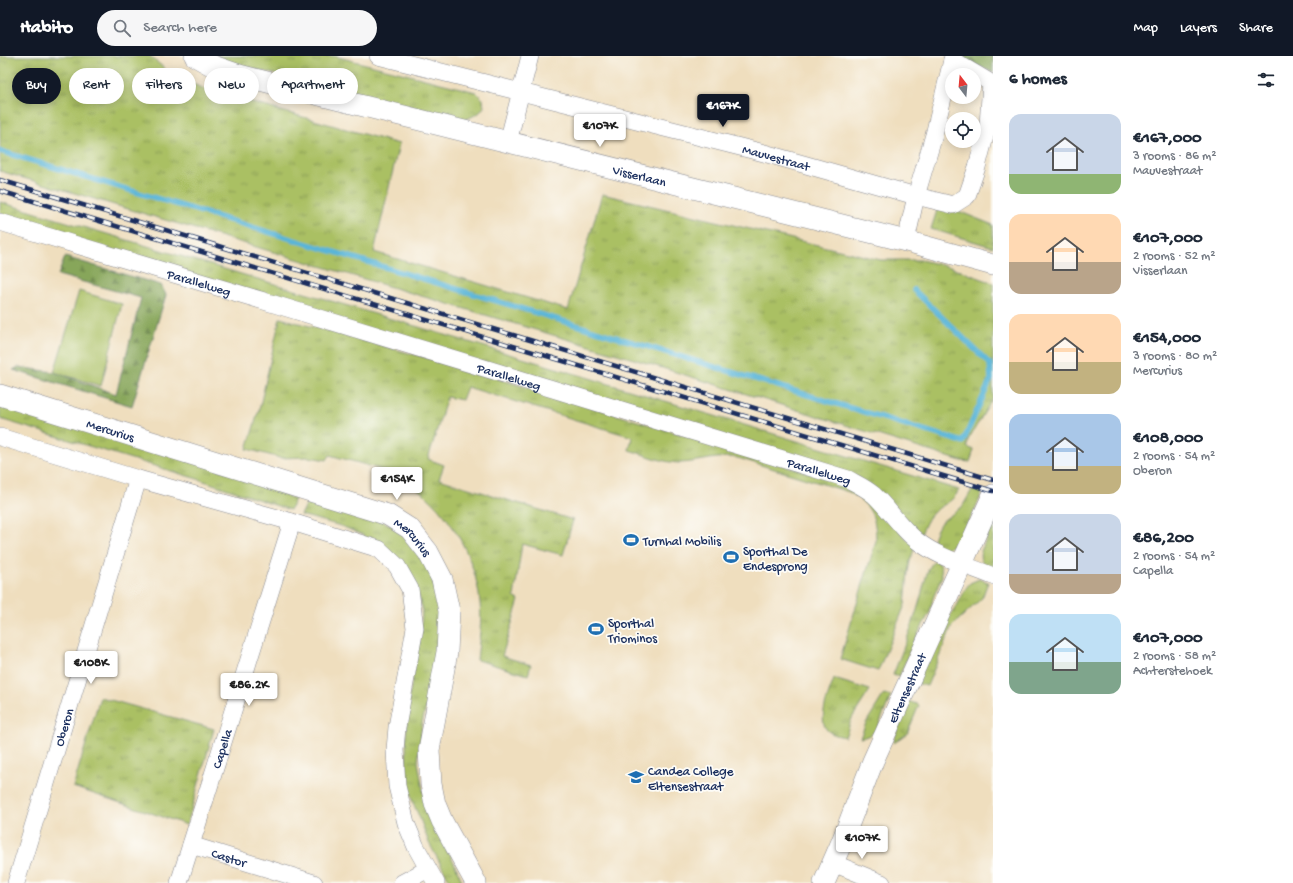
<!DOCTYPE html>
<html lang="en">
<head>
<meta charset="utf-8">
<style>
	body { margin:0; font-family:"Gochi Hand",sans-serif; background:#f6f6f7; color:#1f2937; height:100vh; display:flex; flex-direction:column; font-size:15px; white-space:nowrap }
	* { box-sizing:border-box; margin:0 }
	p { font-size:13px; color:#747a83 }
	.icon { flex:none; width:22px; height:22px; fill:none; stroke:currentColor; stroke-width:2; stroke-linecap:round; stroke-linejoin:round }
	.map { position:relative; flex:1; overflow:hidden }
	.sheet { display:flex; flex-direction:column; background:#fff; width:300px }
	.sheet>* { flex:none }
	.top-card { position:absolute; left:12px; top:12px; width:380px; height:36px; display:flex; gap:8px }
	.needle { width:26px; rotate:344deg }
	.fabs { position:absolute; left:945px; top:12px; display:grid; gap:8px }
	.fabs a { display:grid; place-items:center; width:36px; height:36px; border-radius:50%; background:#fff; box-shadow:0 2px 10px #0003; font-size:20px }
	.price { position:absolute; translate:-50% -34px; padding:0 9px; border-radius:4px; background:#fff; color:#222; font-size:13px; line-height:26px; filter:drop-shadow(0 1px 2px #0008) }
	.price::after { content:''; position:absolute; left:50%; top:24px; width:12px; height:9px; margin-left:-6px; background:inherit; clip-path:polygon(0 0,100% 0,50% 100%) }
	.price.current { background:#111827; color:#fff }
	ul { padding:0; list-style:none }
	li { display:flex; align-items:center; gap:12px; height:100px; padding:0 16px }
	li span { display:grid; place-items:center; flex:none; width:112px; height:80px; border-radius:12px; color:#555 }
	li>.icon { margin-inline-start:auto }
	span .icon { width:48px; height:48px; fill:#fffc; stroke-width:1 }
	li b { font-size:17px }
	h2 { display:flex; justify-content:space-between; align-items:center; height:48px; padding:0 16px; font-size:17px }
	.tag { padding:0 14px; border-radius:18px; background:#fff; box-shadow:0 2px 10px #0003; font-size:14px; line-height:36px }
	.tag.current { background:#111827; color:#fff }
	header { display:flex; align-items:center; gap:24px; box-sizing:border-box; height:56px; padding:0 20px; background:#111827; color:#fff }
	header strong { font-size:19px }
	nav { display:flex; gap:22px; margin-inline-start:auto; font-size:14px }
	.search { width:280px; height:36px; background:#f6f6f7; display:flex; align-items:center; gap:10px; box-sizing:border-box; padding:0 14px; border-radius:22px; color:#747a83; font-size:15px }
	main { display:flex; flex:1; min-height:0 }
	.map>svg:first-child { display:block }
	.grass { fill:url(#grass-tufts); stroke:#627861 }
	.forest { fill:url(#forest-firs); stroke:#516a5c }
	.garden { fill:#aac064; stroke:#627861 }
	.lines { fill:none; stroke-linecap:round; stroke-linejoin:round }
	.stream { stroke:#5ab5d8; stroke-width:5.5 }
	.minor-casing { stroke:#85868e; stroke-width:18 }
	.tertiary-casing { stroke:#85868e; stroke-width:22 }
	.minor { stroke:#fff; stroke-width:17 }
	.tertiary { stroke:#fff; stroke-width:21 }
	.rail-casing { stroke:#1b2f5e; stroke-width:4.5 }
	.rail { stroke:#fdfcf7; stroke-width:3; stroke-dasharray:9; stroke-linecap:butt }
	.labels { text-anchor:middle; stroke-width:3.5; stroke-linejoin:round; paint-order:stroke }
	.street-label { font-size:13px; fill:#1b2f5e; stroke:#fdfcf7 }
	.poi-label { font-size:13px; fill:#1b2f5e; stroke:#fdfcf7; text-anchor:start }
</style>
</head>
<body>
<header>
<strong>Habito</strong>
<div class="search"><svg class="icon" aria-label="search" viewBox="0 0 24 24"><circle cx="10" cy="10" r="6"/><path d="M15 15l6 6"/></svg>Search here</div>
<nav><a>Map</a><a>Layers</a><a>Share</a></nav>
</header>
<main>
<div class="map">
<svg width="993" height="827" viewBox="0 0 993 827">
	<defs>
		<pattern id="grass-tufts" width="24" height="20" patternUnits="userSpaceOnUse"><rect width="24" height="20" fill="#aac064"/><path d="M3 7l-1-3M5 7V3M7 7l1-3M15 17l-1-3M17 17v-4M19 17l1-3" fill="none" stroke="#8a9c56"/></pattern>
		<pattern id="forest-firs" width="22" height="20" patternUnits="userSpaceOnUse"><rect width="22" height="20" fill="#87a65a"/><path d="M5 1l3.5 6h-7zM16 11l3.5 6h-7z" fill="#6e884e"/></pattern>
	</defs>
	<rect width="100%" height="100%" fill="#fdfcf7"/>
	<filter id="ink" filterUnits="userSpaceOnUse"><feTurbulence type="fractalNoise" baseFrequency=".025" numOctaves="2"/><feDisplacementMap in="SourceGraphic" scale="8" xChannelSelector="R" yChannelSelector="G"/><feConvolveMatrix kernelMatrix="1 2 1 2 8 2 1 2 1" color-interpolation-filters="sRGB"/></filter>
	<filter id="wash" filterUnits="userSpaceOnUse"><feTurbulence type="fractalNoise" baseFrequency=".012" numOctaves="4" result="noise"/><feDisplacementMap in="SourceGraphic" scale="16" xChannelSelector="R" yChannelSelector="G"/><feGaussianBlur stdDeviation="0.9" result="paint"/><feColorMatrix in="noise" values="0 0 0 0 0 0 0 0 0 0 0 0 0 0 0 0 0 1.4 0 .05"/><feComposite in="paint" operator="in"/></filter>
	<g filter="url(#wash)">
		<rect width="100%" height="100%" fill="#efdebe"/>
		<!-- grass -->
		<path class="grass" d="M0,0H150L172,19L207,34L399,88L374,196L568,254L602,138L881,204H921L950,211L993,227V342L968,384L967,391L974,394L970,406L961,405L637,304L0,115Z
			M216,0H334L476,36L483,43L484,51L479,57L465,64L236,9Z
			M0,146L586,321L959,434C951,449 942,447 932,458C927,463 924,471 921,478L883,439L0,160Z
			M938,151L958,155L993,169V191L931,173Z
			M280,262L449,308L858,432L915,491L910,505L908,516L905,549L878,615L840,603L876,485C876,460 871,449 849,436L738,402C719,399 701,406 681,407C664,407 646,399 629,394L632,381L467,331L462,344L447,341L428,403L444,409L439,423L573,464L563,499L522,488L514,541L519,544L502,600L531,609L528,619L477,604C479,585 482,566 480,547C476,499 445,446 402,423C380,411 353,406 330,399L327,404L309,401L280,402L247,393L260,350Z
			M0,347L270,429L279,437L295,443L290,454L204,425L0,363Z
			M973,432L983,435L974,456L958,482L956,487L947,493L933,489C932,481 937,473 941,466L962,451Z
			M307,447L329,454L358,455L398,472L429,510L441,557L437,607L422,667L418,706L424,739L463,827H451L429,787L419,760L413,747L407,726L406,680L409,641L421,577L422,553L419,541L363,479L341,470L301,459Z
			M993,455V514C972,502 982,497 987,480C990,472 991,463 993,455Z
			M935,505L939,507L941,511L942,520L933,542L930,556L914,585L899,621L893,619C904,590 916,562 923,532C926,523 927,510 935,505Z
			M979,523L988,526L982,542L952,570L927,630L916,627L947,562L956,552L966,532L970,527Z
			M834,623L870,634L852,662L845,681C839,680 831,678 827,674C817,663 830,635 834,623Z
			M884,638L891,640L877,673C873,678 867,681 860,682L866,667Z
			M100,641L214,673L187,769L73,731Z
			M908,645L919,649L907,678L894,687L893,686Z"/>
		<!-- forest -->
		<path class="forest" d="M965,0H993V17L983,12L964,5Z
			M65,201L161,229L166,239L132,350L13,314L18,311L54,316L116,338L141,242L58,219Z"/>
		<!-- garden -->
		<path class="garden" d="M79,235L122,248L101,330L54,316Z"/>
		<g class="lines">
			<!-- stream -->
			<path class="stream" d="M0,95L963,386L991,323L990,308L914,234"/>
		</g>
	</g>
	<g filter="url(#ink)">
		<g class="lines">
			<defs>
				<g id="minor">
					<path id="s1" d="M378,0L764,97L916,140L953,149L967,140L977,111L988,69L991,27L952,4"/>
					<path d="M508,86L530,0"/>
					<path id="s2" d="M0,166L274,248L848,423C857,428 866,432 874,439C889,453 900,471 916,484C937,501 968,510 993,520"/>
					<path d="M906,185L916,140L934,79L953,0"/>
					<path d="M0,381L138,423L292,466L379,493L397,510L410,533L415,572L397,671L395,694L397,730L406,767L416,791L436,827"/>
					<path id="s3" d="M191,789L314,827"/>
					<path d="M833,807L882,827"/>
					<path id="s4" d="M16,827L138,423"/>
					<path id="s5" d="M179,827L292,466"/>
					<path d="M402,827L428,813"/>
				</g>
				<g id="tertiary">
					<path id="s6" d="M195,0L213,10L239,19L906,185L993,209"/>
					<path id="s7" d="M0,339L388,459L410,473L428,496L442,523L449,555L447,596L429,694L431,728L435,748L442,765L476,827"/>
					<path id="s8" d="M824,827L841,788L873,705L993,439"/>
				</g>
			</defs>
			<!-- minor casing -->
			<use href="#minor" class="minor-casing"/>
			<!-- tertiary casing -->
			<use href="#tertiary" class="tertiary-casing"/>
			<!-- minor -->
			<use href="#minor" class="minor"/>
			<!-- tertiary -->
			<use href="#tertiary" class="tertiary"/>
			<defs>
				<path id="rail" d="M0,124L993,424
					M0,135L993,435"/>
			</defs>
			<!-- rail casing -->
			<use href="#rail" class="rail-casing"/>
			<!-- rail -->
			<use href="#rail" class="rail"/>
		</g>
	</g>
	<!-- icons -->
	<defs>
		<symbol id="stadium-bare" viewBox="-9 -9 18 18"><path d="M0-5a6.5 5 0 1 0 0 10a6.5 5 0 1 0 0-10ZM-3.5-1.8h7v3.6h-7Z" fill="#1f6fb2" stroke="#fdfcf7" stroke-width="2.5" paint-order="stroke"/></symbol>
		<symbol id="school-bare" viewBox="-9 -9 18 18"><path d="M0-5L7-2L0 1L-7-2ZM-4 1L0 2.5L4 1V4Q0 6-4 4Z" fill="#1f6fb2" stroke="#fdfcf7" stroke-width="2.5" paint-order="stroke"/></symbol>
	</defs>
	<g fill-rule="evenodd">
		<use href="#stadium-bare" x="620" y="473" width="22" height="22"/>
		<use href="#stadium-bare" x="720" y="490" width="22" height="22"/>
		<use href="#stadium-bare" x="585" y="562" width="22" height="22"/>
		<use href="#school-bare" x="625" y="710" width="22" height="22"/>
	</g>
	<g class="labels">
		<!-- street labels -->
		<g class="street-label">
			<text dy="5" stroke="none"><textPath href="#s1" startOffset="411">Mauvestraat</textPath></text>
			<text dy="5" stroke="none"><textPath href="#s6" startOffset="461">Visserlaan</textPath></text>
			<text dy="5" stroke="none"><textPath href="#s2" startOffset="208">Parallelweg</textPath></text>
			<text dy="5" stroke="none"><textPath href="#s2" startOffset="532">Parallelweg</textPath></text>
			<text dy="5" stroke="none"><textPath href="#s7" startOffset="116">Mercurius</textPath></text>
			<text dy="5" stroke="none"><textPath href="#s2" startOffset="856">Parallelweg</textPath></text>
			<text dy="5" stroke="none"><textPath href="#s7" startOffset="440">Mercurius</textPath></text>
			<text dy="5" stroke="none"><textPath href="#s8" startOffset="212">Eltensestraat</textPath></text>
			<text dy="5" stroke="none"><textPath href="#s4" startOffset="163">Oberon</textPath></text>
			<text dy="5" stroke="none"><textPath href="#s5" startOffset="141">Capella</textPath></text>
			<text dy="5" stroke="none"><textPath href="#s3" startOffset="40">Castor</textPath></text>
		</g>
		<!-- poi labels -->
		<g class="poi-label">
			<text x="643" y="489">Turnhal Mobilis</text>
			<text x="743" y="499">Sporthal De<tspan x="743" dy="15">Endesprong</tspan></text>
			<text x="608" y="571">Sporthal<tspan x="608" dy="15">Triominos</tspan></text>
			<text x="648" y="719">Candea College<tspan x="648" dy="15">Eltensestraat</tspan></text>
		</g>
	</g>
</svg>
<div class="fabs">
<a><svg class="needle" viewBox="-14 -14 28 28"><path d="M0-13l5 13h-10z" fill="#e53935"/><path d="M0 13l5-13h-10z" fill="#747a83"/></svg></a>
<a><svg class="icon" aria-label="locate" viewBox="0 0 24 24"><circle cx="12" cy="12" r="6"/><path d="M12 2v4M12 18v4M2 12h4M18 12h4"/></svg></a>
</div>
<b class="price current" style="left:723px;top:72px">€167K</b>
<b class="price" style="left:600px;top:92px">€107K</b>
<b class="price" style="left:397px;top:445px">€154K</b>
<b class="price" style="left:91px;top:629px">€108K</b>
<b class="price" style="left:249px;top:651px">€86.2K</b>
<b class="price" style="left:862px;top:804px">€107K</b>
<div class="top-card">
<a class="tag current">Buy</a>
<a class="tag">Rent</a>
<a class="tag">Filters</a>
<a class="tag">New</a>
<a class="tag">Apartment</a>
</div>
</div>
<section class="sheet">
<h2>6 homes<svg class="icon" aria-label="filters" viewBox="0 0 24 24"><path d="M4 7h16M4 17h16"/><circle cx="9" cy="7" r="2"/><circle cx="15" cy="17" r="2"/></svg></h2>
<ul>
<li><span style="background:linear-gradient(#c9d6e8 75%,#8fb573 0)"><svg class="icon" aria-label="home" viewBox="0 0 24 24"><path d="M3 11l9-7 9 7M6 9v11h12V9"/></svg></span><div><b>€167,000</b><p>3 rooms · 86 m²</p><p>Mauvestraat</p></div></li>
<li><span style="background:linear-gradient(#ffd9b3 60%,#b9a48a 0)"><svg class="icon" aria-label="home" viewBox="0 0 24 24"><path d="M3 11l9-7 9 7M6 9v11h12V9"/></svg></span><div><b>€107,000</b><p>2 rooms · 52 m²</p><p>Visserlaan</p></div></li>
<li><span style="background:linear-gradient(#ffd9b3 60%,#c2b280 0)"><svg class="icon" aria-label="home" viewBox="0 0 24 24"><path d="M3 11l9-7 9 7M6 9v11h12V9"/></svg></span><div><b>€154,000</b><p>3 rooms · 80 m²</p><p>Mercurius</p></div></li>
<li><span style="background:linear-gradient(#a9c7e8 65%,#c2b280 0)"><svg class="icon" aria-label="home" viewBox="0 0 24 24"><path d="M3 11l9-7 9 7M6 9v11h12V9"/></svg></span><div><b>€108,000</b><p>2 rooms · 54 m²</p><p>Oberon</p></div></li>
<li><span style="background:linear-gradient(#c9d6e8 75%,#b9a48a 0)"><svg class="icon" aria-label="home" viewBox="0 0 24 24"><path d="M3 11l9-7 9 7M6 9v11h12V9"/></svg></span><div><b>€86,200</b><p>2 rooms · 54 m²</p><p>Capella</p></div></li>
<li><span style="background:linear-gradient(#bfe0f5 60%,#7fa58c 0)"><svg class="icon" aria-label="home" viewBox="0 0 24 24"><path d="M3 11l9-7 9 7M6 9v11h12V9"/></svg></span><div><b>€107,000</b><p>2 rooms · 58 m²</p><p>Achterstehoek</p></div></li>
</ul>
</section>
</main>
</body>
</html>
